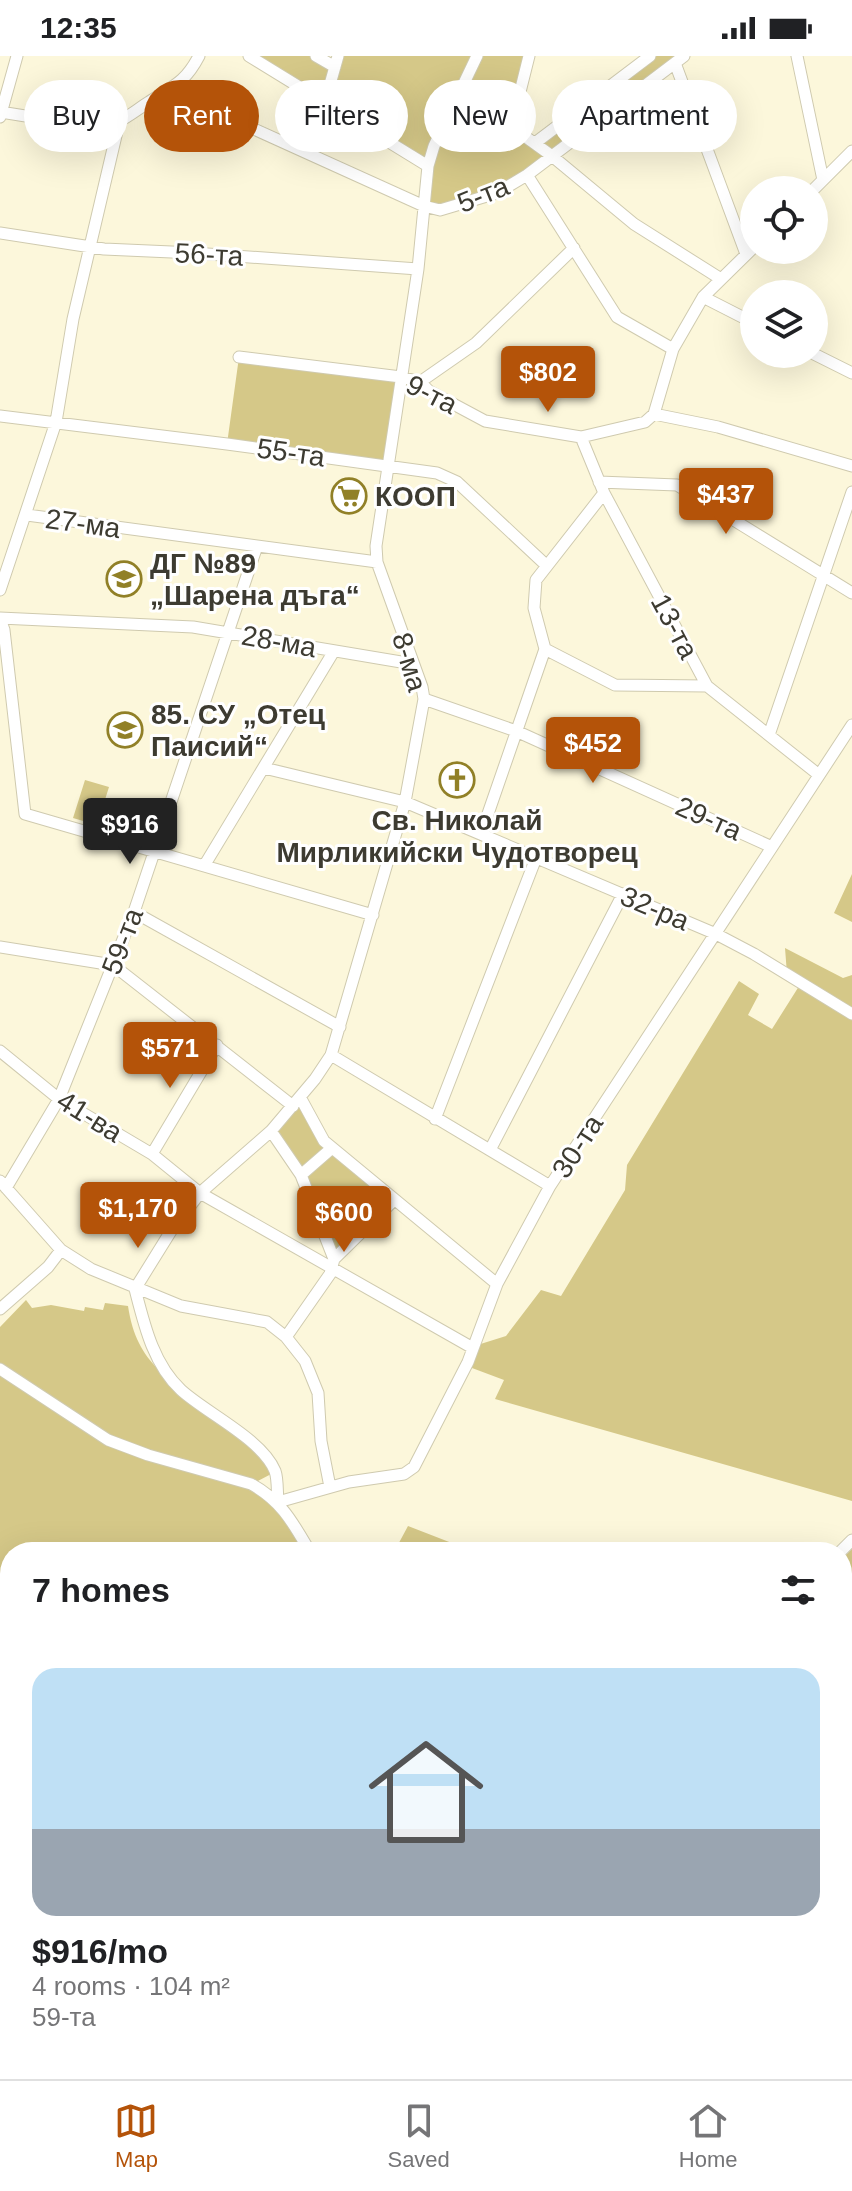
<!DOCTYPE html>
<html lang="en">
<head>
<meta charset="utf-8">
<style>
	body { margin:0; font-family:Arial,sans-serif; background:#f6f6f6; color:#202124; height:100vh; display:flex; flex-direction:column; font-size:30px; white-space:nowrap }
	* { box-sizing:border-box; margin:0 }
	p { font-size:26px; color:#757577 }
	.icon { flex:none; width:44px; height:44px; fill:none; stroke:currentColor; stroke-width:2; stroke-linecap:round; stroke-linejoin:round }
	.map { position:relative; flex:1; overflow:hidden }
	.drawer { position:absolute; left:0px; top:1486px; width:852px; height:538px; display:flex; flex-direction:column; background:#fff; border-radius:32px 32px 0 0; box-shadow:0 8px 32px #0002 }
	.drawer>* { flex:none }
	.hud { position:absolute; left:24px; top:24px; width:804px; height:72px; display:flex; gap:16px }
	.fabs { position:absolute; left:740px; top:120px; display:grid; gap:16px }
	.fabs a { display:grid; place-items:center; width:88px; height:88px; border-radius:50%; background:#fff; box-shadow:0 8px 32px #0002; font-size:40px }
	.price { position:absolute; translate:-50% -68px; padding:0 18px; border-radius:8px; background:#b45309; color:#fff; font-size:26px; line-height:52px; filter:drop-shadow(0 2px 4px #0008) }
	.price::after { content:''; position:absolute; left:50%; top:48px; width:24px; height:18px; margin-left:-12px; background:inherit; clip-path:polygon(0 0,100% 0,50% 100%) }
	.price.selected { background:#222; color:#fff }
	ul { padding:0; list-style:none }
	li { display:grid; align-content:center; gap:16px; height:424px; padding:0 32px }
	li span { display:grid; place-items:center; height:248px; border-radius:24px; color:#555 }
	li>.icon { margin-inline-start:auto }
	span .icon { width:144px; height:144px; fill:#fffc; stroke-width:1 }
	li b { font-size:34px }
	h2 { display:flex; justify-content:space-between; align-items:center; height:96px; padding:0 32px; font-size:34px }
	.pill { padding:0 28px; border-radius:36px; background:#fff; box-shadow:0 8px 32px #0002; font-size:28px; line-height:72px }
	.pill.selected { background:#b45309; color:#fff }
	.status { display:flex; justify-content:space-between; align-items:center; height:56px; padding:0 40px; background:#fff; direction:ltr }
	.status svg { height:22px; fill:currentColor }
	.dock { display:flex; justify-content:space-around; align-items:center; height:112px; border-top:2px solid #e0e0e0; background:#fff; font-size:22px; color:#757577 }
	.dock a { display:grid; justify-items:center; gap:4px }
	.dock .selected { color:#b45309 }
	.map>svg:first-child { display:block }
	.green { fill:#d5c888 }
	.water { fill:#eddc8a }
	.lines { fill:none; stroke-linecap:round; stroke-linejoin:round }
	.stream { stroke:#eddc8a; stroke-width:2 }
	.minor-casing { stroke:#cfcaaf; stroke-width:13 }
	.highway-casing { stroke:#cfcaaf; stroke-width:18 }
	.minor { stroke:#fff; stroke-width:11 }
	.highway { stroke:#fff; stroke-width:16 }
	.labels { text-anchor:middle; stroke-width:6; stroke-linejoin:round; paint-order:stroke }
	.street-label { font-size:28px; fill:#3d3b31; stroke:#fff }
	.poi-label { font-size:28px; font-weight:bold; fill:#3d3b31; stroke:#fff; text-anchor:start }
</style>
</head>
<body>
<div class="status"><b>12:35</b><svg viewBox="0 0 49 12"><path d="M0 12V9h3v3zM5 12V6h3v6zM10 12V3h3v9zM15 12V0h3v12zM26 1h20v11H26zM47 4h2v5h-2z"/></svg></div>
<div class="map">
<svg width="852" height="2023" viewBox="0 0 852 2023">
	<rect width="100%" height="100%" fill="#fcf7db"/>
	<!-- green -->
	<path class="green" d="M249,0H316L334,11L338,0H529L513,64L535,87L650,0H684L537,111L467,147L424,150L427,110Z
		M239,301L401,321L388,409L227,388Z
		M85,724L109,731L97,769L73,762Z
		M852,818V866L834,857Z
		M785,892L843,922L852,919V1445L495,1343L504,1324L472,1312L471,1291L506,1280L541,1234L561,1240L625,1134L627,1109L739,925L759,938L748,959L772,973L801,927L787,918Z
		M300,1041L316,1072L394,1144L334,1203L301,1119L271,1075Z
		M26,1244L32,1252L51,1249L84,1255L85,1251L103,1254L105,1247L128,1250C137,1310 170,1322 213,1356C235,1374 255,1396 275,1416L252,1428L266,1437L307,1491L300,1496H10V1578H0V1271Z
		M408,1470L475,1496H394Z
		M852,1493V1578L842,1557V1503Z
		M852,1625V1652L842,1662V1634Z
		M852,1679V1713L842,1724V1685Z
		M852,1771V1814L842,1823V1781Z
		M98,2014H312L304,2023H87Z"/>
	<!-- water -->
	<path class="water" d="M852,1652V1679L842,1685V1662Z"/>
	<g class="lines">
		<!-- stream -->
		<path class="stream" d="M842,1808L852,1801"/>
		<defs>
			<path id="minor" d="M249,0L428,110
				M316,0L335,11
				M529,0L513,64L516,74L552,100L634,168L721,223
				M797,0L823,124
				M675,7L746,198
				M170,35L424,150L440,154L497,137L527,119L684,0
				M325,46L338,0
				M0,56L94,71C118,71 130,58 149,46C173,30 185,27 199,0
				M0,61L17,0
				M535,87L650,0
				M527,119L617,261L673,293
				M813,134L852,95
				M0,177L104,193L194,197L418,213
				M703,241L754,267
				M814,298L852,317
				M239,301L401,321L420,326L429,335L485,365L581,381L645,366L654,358L718,371L852,410
				M420,326L476,287L574,192
				M654,358L673,293L703,241L754,191
				M0,360L227,388L437,417L457,426L547,510
				M581,381L604,437L707,630L819,719
				M599,426L677,429L852,537
				M604,437L536,524L534,552L545,593L615,629L707,630
				M27,459L377,506
				M0,534L56,366L73,263L119,67
				M0,562L193,571L413,608
				M0,563L4,574L25,758L373,859
				M424,643L516,675L772,791
				M769,679L852,436
				M264,712L405,746L716,878L754,898L852,958
				M481,778L545,593
				M204,810L334,595
				M134,856L340,971
				M0,891L113,909L293,1050
				M0,995L59,1043L152,1098L200,1137L471,1291
				M331,999L550,1130
				M300,1041L324,1085L497,1228
				M435,1063L536,802
				M271,1075L301,1119L334,1203L330,1218L286,1281
				M490,1094L623,838
				M152,1098L217,989
				M301,1119L332,1092
				M0,1125L61,1194L91,1213L181,1250L267,1266L286,1281L305,1305L318,1337L321,1385L330,1431
				M6,1132L59,1043L134,856L257,490
				M334,1203L394,1144
				M135,1233L171,1175L200,1137L271,1075L315,1023L331,999L405,746L424,643L422,631L377,506L376,490L418,213L428,110L434,90L477,0
				M135,1233C144,1268 153,1308 181,1334C206,1357 262,1383 275,1415C278,1423 277,1437 278,1446
				M0,1253L48,1211L61,1194
				M0,1313L108,1384L148,1399L251,1428C282,1445 293,1467 310,1496
				M278,1446L349,1426L404,1418L414,1411L468,1306L497,1228L550,1130L852,669
				M840,1496L852,1484"/>
			<path id="highway" d="M842,1741L852,1730
				M842,1769L852,1759
				M493,2023L508,2014
				M529,2023L542,2014"/>
		</defs>
		<!-- minor casing -->
		<use href="#minor" class="minor-casing"/>
		<!-- highway casing -->
		<use href="#highway" class="highway-casing"/>
		<!-- minor -->
		<use href="#minor" class="minor"/>
		<!-- highway -->
		<use href="#highway" class="highway"/>
	</g>
	<!-- icons -->
	<defs>
		<symbol id="supermarket-ring" viewBox="-11 -11 22 22"><circle r="9.5" fill="#fff" stroke="#918027" stroke-width="1.5"/><path d="M-6-5.5h2.5l.6 2H6L4.5 2H-2.5L-4.4-4H-6ZM-1.5 3.2a1.3 1.3 0 1 0 .1 0ZM3 3.2a1.3 1.3 0 1 0 .1 0Z" fill="#918027"/></symbol>
		<symbol id="school-ring" viewBox="-11 -11 22 22"><circle r="9.5" fill="#fff" stroke="#918027" stroke-width="1.5"/><path d="M0-5L7-2L0 1L-7-2ZM-4 1L0 2.5L4 1V4Q0 6-4 4Z" fill="#918027"/></symbol>
		<symbol id="church-ring" viewBox="-11 -11 22 22"><circle r="9.5" fill="#fff" stroke="#918027" stroke-width="1.5"/><path d="M-1.2-6h2.4v3.5h3.3v2.4h-3.3V6h-2.4V-.1h-3.3v-2.4h3.3Z" fill="#918027"/></symbol>
	</defs>
	<g fill-rule="evenodd">
		<use href="#supermarket-ring" x="329" y="420" width="40" height="40"/>
		<use href="#school-ring" x="104" y="503" width="40" height="40"/>
		<use href="#school-ring" x="105" y="654" width="40" height="40"/>
		<use href="#church-ring" x="437" y="704" width="40" height="40"/>
	</g>
	<g class="labels">
		<!-- street labels -->
		<g class="street-label">
			<text transform="translate(483 138) rotate(-22)" y="10">5-та</text>
			<text transform="translate(209 198) rotate(3)" y="10">56-та</text>
			<text transform="translate(432 338) rotate(27)" y="10">9-та</text>
			<text transform="translate(291 396) rotate(8)" y="10">55-та</text>
			<text transform="translate(83 467) rotate(8)" y="10">27-ма</text>
			<text transform="translate(675 570) rotate(62)" y="10">13-та</text>
			<text transform="translate(279 585) rotate(10)" y="10">28-ма</text>
			<text transform="translate(410 606) rotate(73)" y="10">8-ма</text>
			<text transform="translate(709 762) rotate(24)" y="10">29-та</text>
			<text transform="translate(655 852) rotate(23)" y="10">32-ра</text>
			<text transform="translate(122 885) rotate(-69)" y="10">59-та</text>
			<text transform="translate(90 1060) rotate(32)" y="10">41-ва</text>
			<text transform="translate(577 1090) rotate(-57)" y="10">30-та</text>
		</g>
		<!-- poi labels -->
		<g class="poi-label">
			<text x="375" y="450">КООП</text>
			<text x="150" y="517">ДГ №89<tspan x="150" dy="32">„Шарена дъга“</tspan></text>
			<text x="151" y="668">85. СУ „Отец<tspan x="151" dy="32">Паисий“</tspan></text>
			<text x="457" y="774" text-anchor="middle">Св. Николай<tspan x="457" dy="32">Мирликийски Чудотворец</tspan></text>
		</g>
	</g>
</svg>
<div class="fabs">
<a><svg class="icon" aria-label="locate" viewBox="0 0 24 24"><circle cx="12" cy="12" r="6"/><path d="M12 2v4M12 18v4M2 12h4M18 12h4"/></svg></a>
<a><svg class="icon" aria-label="layers" viewBox="0 0 24 24"><path d="M12 4l9 5-9 5-9-5zM3 14l9 5 9-5"/></svg></a>
</div>
<b class="price" style="left:548px;top:358px">$802</b>
<b class="price" style="left:726px;top:480px">$437</b>
<b class="price" style="left:593px;top:729px">$452</b>
<b class="price selected" style="left:130px;top:810px">$916</b>
<b class="price" style="left:170px;top:1034px">$571</b>
<b class="price" style="left:138px;top:1194px">$1,170</b>
<b class="price" style="left:344px;top:1198px">$600</b>
<div class="hud">
<a class="pill">Buy</a>
<a class="pill selected">Rent</a>
<a class="pill">Filters</a>
<a class="pill">New</a>
<a class="pill">Apartment</a>
</div>
<section class="drawer">
<h2>7 homes<svg class="icon" aria-label="filters" viewBox="0 0 24 24"><path d="M4 7h16M4 17h16"/><circle cx="9" cy="7" r="2"/><circle cx="15" cy="17" r="2"/></svg></h2>
<ul>
<li><span style="background:linear-gradient(#bfe0f5 65%,#9aa5b1 0)"><svg class="icon" aria-label="home" viewBox="0 0 24 24"><path d="M3 11l9-7 9 7M6 9v11h12V9"/></svg></span><div><b>$916/mo</b><p>4 rooms · 104 m²</p><p>59-та</p></div></li>
</ul>
</section>
</div>
<nav class="dock">
<a class="selected"><svg class="icon" aria-label="map" viewBox="0 0 24 24"><path d="M3 6l6-2 6 2 6-2v14l-6 2-6-2-6 2zM9 4v14M15 6v14"/></svg>Map</a>
<a><svg class="icon" aria-label="saved" viewBox="0 0 24 24"><path d="M7 4h10v16l-5-4-5 4z"/></svg>Saved</a>
<a><svg class="icon" aria-label="home" viewBox="0 0 24 24"><path d="M3 11l9-7 9 7M6 9v11h12V9"/></svg>Home</a>
</nav>
</body>
</html>
